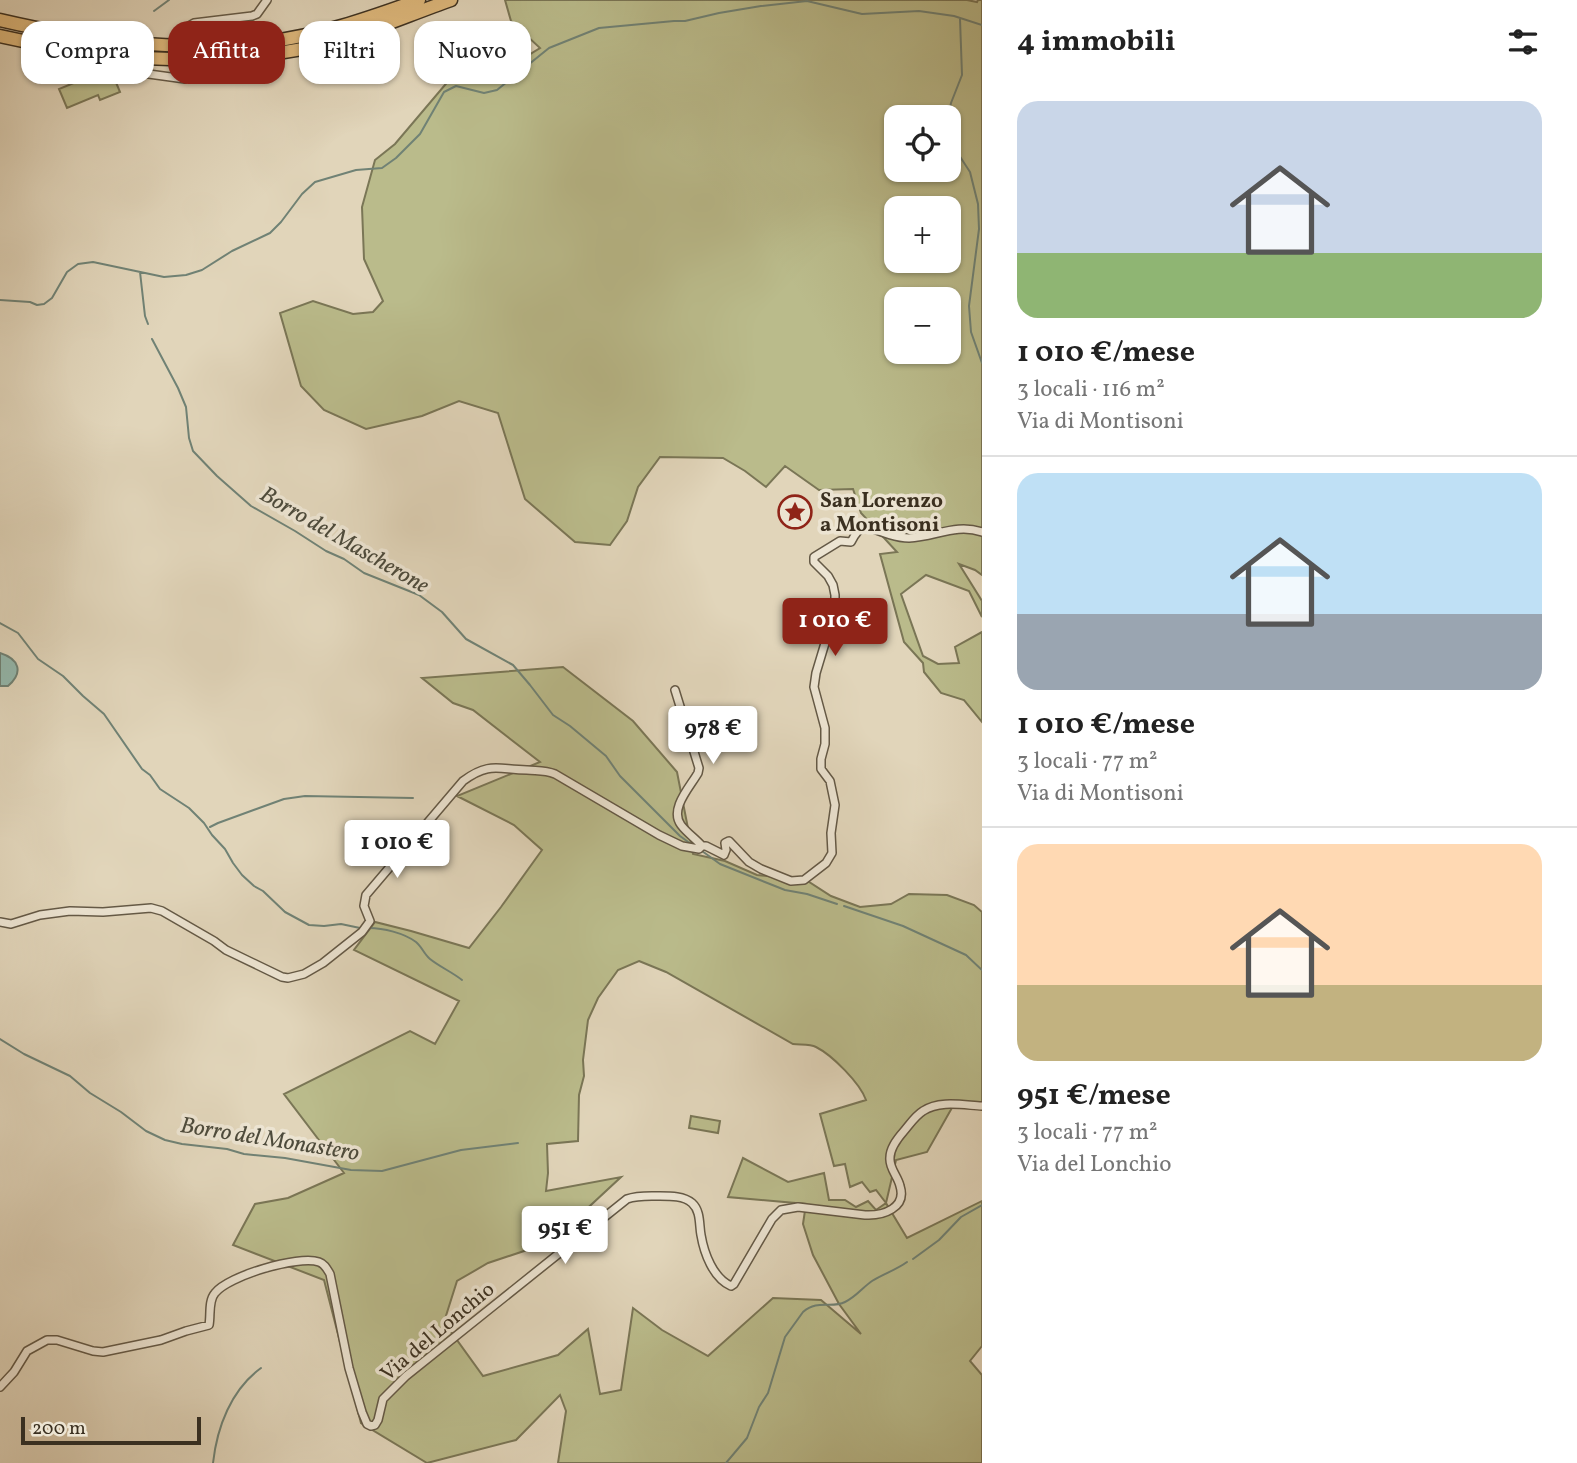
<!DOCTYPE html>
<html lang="it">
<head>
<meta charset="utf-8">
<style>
	body { margin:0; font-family:Vollkorn,serif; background:#f2f2f2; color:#222; height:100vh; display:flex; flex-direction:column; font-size:26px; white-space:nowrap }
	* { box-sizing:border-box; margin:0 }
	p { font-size:23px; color:#767676 }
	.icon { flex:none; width:38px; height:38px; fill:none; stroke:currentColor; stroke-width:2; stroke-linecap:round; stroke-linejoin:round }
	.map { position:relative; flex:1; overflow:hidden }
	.panel { display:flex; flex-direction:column; background:#fff; width:595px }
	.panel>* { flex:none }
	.top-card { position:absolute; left:21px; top:21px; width:665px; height:63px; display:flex; gap:14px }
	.tools { position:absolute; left:884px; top:105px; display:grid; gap:14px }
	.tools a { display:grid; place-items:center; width:77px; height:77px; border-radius:14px; background:#fff; box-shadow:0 2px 5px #0004; font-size:35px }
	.scale { position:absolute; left:21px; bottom:18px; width:180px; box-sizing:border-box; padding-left:7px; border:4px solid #3b3020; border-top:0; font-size:19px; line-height:24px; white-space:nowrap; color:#3b3020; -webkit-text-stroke:5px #ece4d2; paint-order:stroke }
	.price { position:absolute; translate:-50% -60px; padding:0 16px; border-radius:7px; background:#fff; color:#222; font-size:23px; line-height:46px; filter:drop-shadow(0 2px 4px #0008) }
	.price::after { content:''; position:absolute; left:50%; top:42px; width:21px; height:16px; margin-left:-10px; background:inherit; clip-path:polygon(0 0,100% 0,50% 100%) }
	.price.on { background:#8f2418; color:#fff }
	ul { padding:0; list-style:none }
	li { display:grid; align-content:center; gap:14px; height:371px; padding:0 35px }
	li+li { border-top:2px solid #e0e0e0 }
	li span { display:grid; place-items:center; height:217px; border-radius:21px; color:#555 }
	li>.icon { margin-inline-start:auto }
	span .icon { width:126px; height:126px; fill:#fffc; stroke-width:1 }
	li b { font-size:30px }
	h2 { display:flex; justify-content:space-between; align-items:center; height:84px; padding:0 35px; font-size:30px }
	.pill { padding:0 24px; border-radius:21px; background:#fff; box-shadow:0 2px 5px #0004; font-size:24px; line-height:63px }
	.pill.on { background:#8f2418; color:#fff }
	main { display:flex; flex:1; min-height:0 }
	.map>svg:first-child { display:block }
	.green { fill:#babb8b; stroke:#7a7656; stroke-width:2; fill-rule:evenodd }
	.water { fill:#94b9ae; stroke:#708275; stroke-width:2 }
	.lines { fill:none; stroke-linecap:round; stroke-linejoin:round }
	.stream { stroke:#708275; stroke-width:2 }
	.street-casing { stroke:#645946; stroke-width:10 }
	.highway-casing { stroke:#3b3020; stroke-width:15 }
	.street { stroke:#ece4d2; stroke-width:7 }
	.highway { stroke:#e0ba7d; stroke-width:12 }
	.street-bridge-casing { stroke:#645946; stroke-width:10; stroke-linecap:butt }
	.street-bridge { stroke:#ece4d2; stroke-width:7 }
	.labels { text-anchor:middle; stroke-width:7; stroke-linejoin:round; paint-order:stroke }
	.poi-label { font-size:21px; font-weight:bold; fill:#3b3020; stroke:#ece4d2; text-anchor:start }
	.street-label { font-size:21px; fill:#3b3020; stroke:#ece4d2 }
	.water-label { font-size:23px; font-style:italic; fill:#4d4b3c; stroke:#ece4d2 }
</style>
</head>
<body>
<main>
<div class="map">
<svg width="982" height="1463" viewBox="0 0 982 1463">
	<rect width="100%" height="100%" fill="#e1d5ba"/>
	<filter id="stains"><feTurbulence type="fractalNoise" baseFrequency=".00286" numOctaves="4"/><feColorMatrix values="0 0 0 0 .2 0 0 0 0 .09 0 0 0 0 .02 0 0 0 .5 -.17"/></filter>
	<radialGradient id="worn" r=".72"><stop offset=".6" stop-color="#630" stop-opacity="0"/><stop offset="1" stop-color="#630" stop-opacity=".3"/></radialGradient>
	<!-- green -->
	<path class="green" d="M505,0H967L977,2L978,0H982V575L975,570L959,564L982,601V617L969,591L926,575L901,594L923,656L938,664L959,663L955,647L982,632V722L964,700L941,693L924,672L923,663L904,642L880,554L897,552L861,513L853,489L819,490L785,466L766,487L745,471L723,458L660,457L638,487L627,521L610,545L575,542L525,499L498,413L459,401L422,416L366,429L324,410L301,386L280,313L313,301L353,314L373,312L383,301L364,259L362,207L375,160L395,144L450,79L478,76L509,67L540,48L511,21ZM896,117H948V170H896ZM896,208H948V261H896ZM896,299H948V352H896Z
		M110,68L120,92L100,100L98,95L67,108L59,89Z
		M563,667L633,721L677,772L693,854L725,861L757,875L806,880L831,896L860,907L891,904L909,894L947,895L974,905L982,912V1107L953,1106L927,1152L896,1160L886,1203L907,1238L982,1201V1346L970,1361L982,1375V1463H558L566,1411L560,1395L516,1440L427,1463L361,1423L324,1280L233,1245L255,1204L288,1198L344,1173L284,1094L410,1031L435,1044L459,1001L354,950L375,922L411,931L469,948L501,907L542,850L514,825L457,796L540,762L473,710L453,703L422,678ZM639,961L666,972L793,1044C800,1045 810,1044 816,1047C832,1055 860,1083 866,1100L820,1114L834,1166L845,1164L850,1187L862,1182L870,1192L876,1190L886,1203L876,1210L868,1201L856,1207L845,1200H829L824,1173L788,1182L743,1158L728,1197L806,1204L803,1224L813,1255L839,1304L861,1334L821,1300L773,1298L708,1356L662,1330L633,1308L621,1390L600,1394L588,1329L558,1355L483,1376L444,1322L457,1281L488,1263L551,1242L621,1177L546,1191L548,1173L547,1144L578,1141L579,1095L584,1076L583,1060L588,1020L598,998L618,970Z
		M691,1116L720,1121L718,1133L689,1128Z"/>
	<!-- water -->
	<path class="water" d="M0,653C19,659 24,672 8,686H0Z"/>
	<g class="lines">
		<!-- stream -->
		<path class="stream" d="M154,11L169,0
			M960,19L962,75L951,103L949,113L950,130L957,152L970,172L978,204L979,229L969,306L971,332L982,363
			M140,272L145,316L148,324
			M0,300L30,302L37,305L44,304L52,298L67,272L78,264L93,262L164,277L186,275L202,270L232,251L270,233L281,222L302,194L315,182L356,170L382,168L396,158L420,134L444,92L456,86L484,93L497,90L549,48L599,28L674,21H685L719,13L761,6L807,1L862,14L919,11L954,16L982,25
			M152,339L178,388L186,407L189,438L193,451L217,476L251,506L295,531L326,551L344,559L364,573L419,595L442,612L466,639L513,665L530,685L553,715L570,726L606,756L620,776L680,836L691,844
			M0,623L18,633L38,659L63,676L83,696L104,714L142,769L150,775L160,789L189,808L204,823L212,835L225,849L233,863L242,875L254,886L263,891L285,912L309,925L324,926L341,924L360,928
			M210,827L218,823L284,799L305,796L413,798
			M702,851L720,864L785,890L807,894L837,904
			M844,906L903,926L966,955L982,970
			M369,928C383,928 404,933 416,942C422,947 424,954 430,959C440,967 452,972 462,980
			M0,1039L24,1054L70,1076L90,1093L121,1112L146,1131L165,1140L182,1144L227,1149L244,1154L285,1158L351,1170L382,1171L461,1150L518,1143
			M913,1259L939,1240L961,1217L982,1205
			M213,1463C217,1427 231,1390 261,1368
			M726,1463L747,1438L759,1407L768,1393L785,1337L803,1312C818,1299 831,1309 845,1302C856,1297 863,1287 872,1281C883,1274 896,1270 907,1262"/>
		<defs>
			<path id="street" d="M184,33L187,27L194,23L252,16L257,14L267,0
				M116,74L127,71L185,79L184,72
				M675,690L699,768L698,773C690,787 669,809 681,825C687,833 696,839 702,846
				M0,922L11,924L40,915L70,911L103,912L151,908L162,911L214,941L226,950L282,977L288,978L304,974L323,963L362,932L370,921L364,906L366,895L463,781C490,761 499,770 527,770C538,771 545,770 555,774L659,835L682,846L699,849L702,846H706L724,855L726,850L725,843L729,841L749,862L761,869L791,881L804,880L826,863L832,853L831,833L835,805L830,781L821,769V759L825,744V728L814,687L816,673L835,610V595L833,585L828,576L814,562V557L840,541L851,542C854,536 859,528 866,526C879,531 895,538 909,538C935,537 956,523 982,532
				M0,1387L14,1372L27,1351L47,1340H57L93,1351L103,1352L161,1340L186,1331L209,1325C211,1315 208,1301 215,1293C228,1276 298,1255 319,1262C325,1264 327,1269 330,1274L349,1368L362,1412L367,1424L371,1426L375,1425L378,1420L383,1399L406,1376L627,1199C638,1195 649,1196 660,1196C671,1196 684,1196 692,1203C701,1211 699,1225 701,1235C704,1253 713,1278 731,1286L734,1284L772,1219L781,1210L798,1207L865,1215C883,1216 907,1208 900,1186C898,1177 890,1169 890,1160C889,1149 897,1139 904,1131C910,1124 915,1116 923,1111C939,1100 963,1105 982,1106"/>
			<path id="highway" d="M0,20C86,40 177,53 265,42C318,36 369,18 419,0
				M0,36C112,61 228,71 340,40C377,29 414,13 451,0"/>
		</defs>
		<!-- street casing -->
		<use href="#street" class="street-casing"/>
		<!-- highway casing -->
		<use href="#highway" class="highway-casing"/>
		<!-- street -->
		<use href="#street" class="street"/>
		<!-- highway -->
		<use href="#highway" class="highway"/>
		<defs>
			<path id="street-bridge" d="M184,33V72"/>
		</defs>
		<!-- street-bridge casing -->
		<use href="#street-bridge" class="street-bridge-casing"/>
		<!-- street-bridge -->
		<use href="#street-bridge" class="street-bridge"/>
	</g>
	<!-- icons -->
	<defs>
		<symbol id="sight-ring" viewBox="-11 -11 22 22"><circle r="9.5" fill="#ece4d2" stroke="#8f2418" stroke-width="1.5"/><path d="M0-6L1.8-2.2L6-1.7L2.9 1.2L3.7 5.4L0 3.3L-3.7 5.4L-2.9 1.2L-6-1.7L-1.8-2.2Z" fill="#8f2418"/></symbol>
	</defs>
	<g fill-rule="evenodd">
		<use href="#sight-ring" x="776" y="493" width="38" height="38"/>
	</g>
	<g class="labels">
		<!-- poi labels -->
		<g class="poi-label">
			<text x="820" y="507">San Lorenzo<tspan x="820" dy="24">a Montisoni</tspan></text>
		</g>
		<!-- street labels -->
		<g class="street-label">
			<text transform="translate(437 1331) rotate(-40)" y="7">Via del Lonchio</text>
		</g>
		<!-- water labels -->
		<g class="water-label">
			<text transform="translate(345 539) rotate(30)" y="8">Borro del Mascherone</text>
			<text transform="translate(270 1138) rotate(9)" y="8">Borro del Monastero</text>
		</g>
	</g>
	<rect width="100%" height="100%" filter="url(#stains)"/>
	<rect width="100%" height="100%" fill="url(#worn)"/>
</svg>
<div class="tools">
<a><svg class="icon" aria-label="locate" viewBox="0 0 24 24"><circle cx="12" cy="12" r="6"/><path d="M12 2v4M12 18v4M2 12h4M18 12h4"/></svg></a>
<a>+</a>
<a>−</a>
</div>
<div class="scale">200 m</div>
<b class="price on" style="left:835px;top:658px">1 010 €</b>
<b class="price" style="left:713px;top:766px">978 €</b>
<b class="price" style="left:397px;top:880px">1 010 €</b>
<b class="price" style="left:565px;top:1266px">951 €</b>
<div class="top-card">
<a class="pill">Compra</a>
<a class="pill on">Affitta</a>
<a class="pill">Filtri</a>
<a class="pill">Nuovo</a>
</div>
</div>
<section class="panel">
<h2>4 immobili<svg class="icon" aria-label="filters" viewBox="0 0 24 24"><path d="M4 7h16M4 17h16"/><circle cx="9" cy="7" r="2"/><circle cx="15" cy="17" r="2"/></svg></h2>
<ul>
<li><span style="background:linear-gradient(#c9d6e8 70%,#8fb573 0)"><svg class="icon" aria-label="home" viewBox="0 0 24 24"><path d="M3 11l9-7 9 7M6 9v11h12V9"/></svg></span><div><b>1 010 €/mese</b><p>3 locali · 116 m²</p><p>Via di Montisoni</p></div></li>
<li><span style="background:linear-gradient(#bfe0f5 65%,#9aa5b1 0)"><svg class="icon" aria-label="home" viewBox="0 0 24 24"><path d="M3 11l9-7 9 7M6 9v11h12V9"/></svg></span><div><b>1 010 €/mese</b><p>3 locali · 77 m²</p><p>Via di Montisoni</p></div></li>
<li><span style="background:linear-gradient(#ffd9b3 65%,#c2b280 0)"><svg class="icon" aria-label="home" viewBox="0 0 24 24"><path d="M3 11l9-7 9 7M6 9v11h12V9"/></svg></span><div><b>951 €/mese</b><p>3 locali · 77 m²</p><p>Via del Lonchio</p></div></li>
</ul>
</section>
</main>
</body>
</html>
